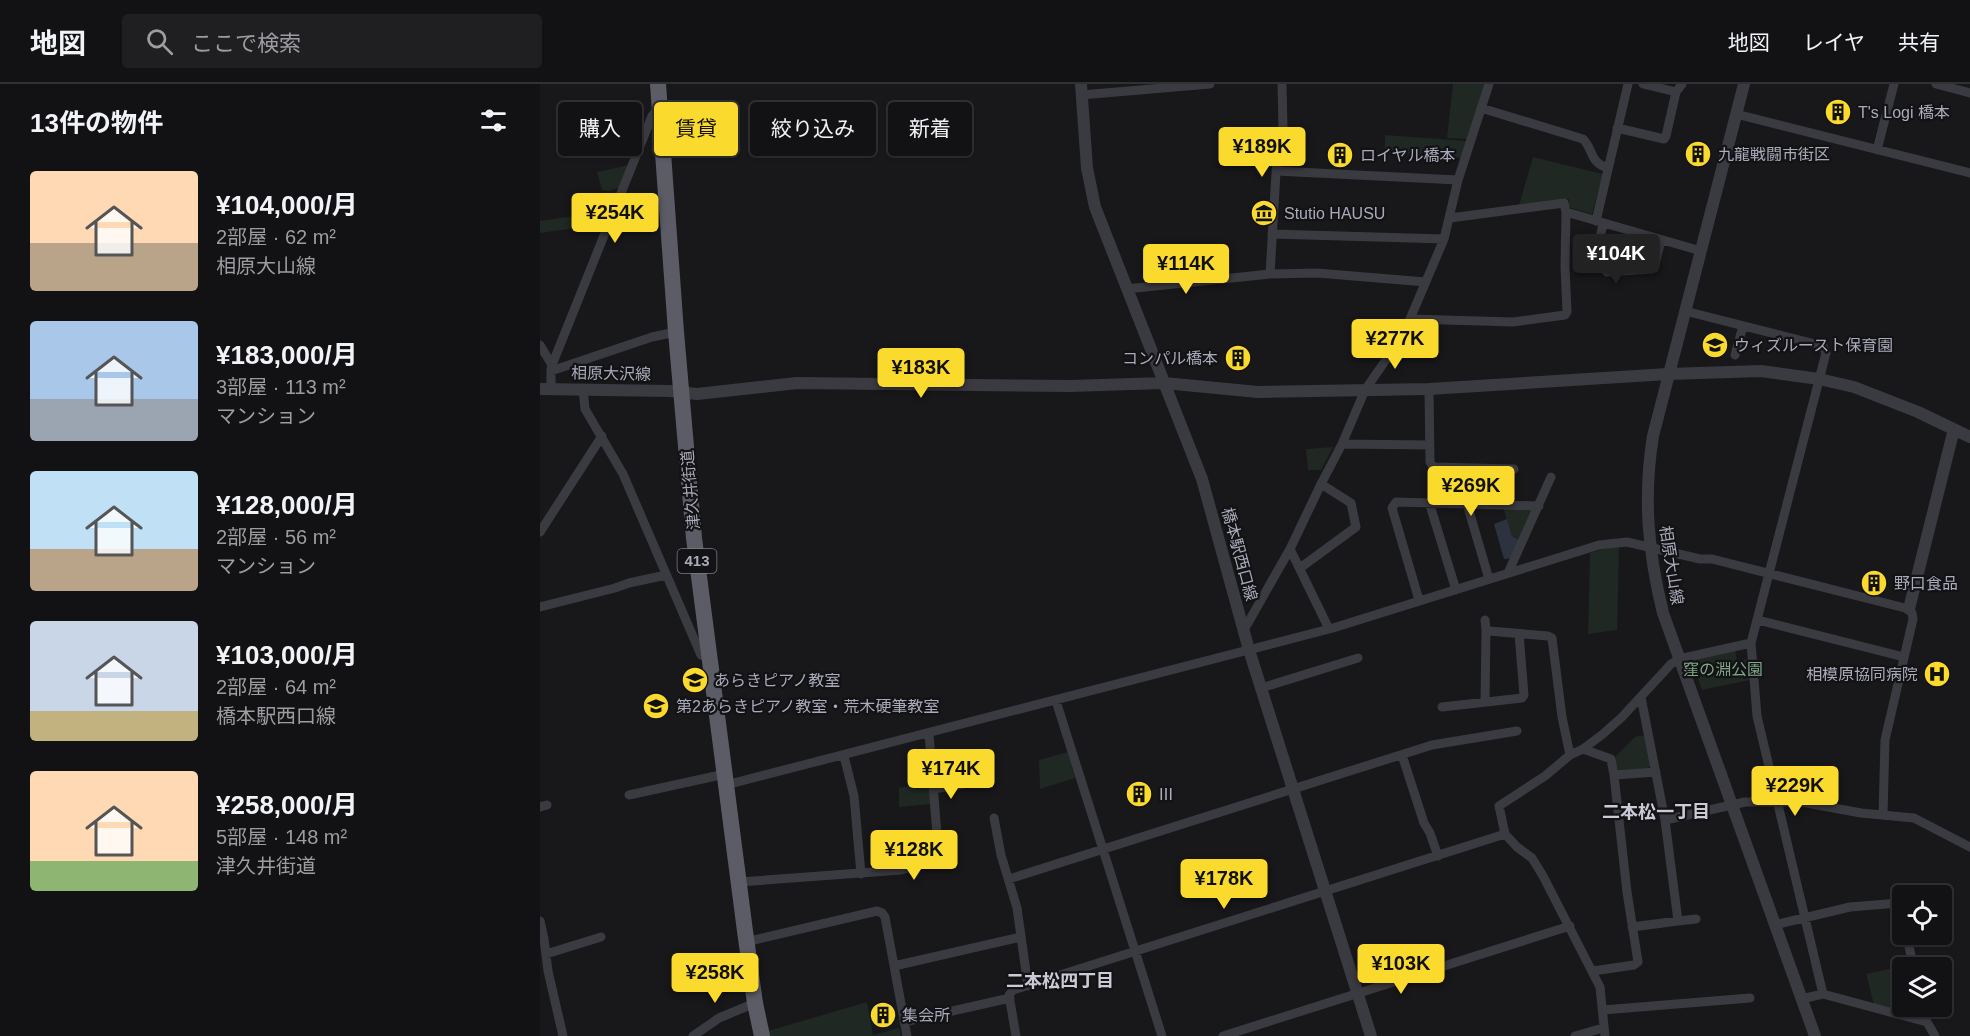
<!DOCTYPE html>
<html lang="ja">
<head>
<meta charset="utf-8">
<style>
	body { margin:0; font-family:Helvetica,"Noto Sans JP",sans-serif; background:#1f1f22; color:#f1f3f6; height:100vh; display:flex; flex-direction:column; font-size:22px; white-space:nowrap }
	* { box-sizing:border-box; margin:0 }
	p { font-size:20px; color:#9c9da0 }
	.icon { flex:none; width:33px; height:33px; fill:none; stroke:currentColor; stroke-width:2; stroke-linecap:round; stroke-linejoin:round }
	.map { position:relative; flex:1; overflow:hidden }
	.sheet { display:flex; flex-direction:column; background:#121114; width:540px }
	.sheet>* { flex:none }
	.top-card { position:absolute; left:18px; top:18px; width:570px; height:54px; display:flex; gap:12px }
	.controls { position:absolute; left:1352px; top:801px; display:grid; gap:12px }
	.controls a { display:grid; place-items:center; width:60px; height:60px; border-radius:6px; background:#121114; box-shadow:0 2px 4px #0004,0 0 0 2px #313134; font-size:30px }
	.price { position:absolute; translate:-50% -51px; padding:0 14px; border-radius:6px; background:#fbda2e; color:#111; font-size:20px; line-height:39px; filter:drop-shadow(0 2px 3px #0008) }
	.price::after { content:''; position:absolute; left:50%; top:36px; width:18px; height:14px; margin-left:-9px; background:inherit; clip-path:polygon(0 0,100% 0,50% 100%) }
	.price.on { background:#222; color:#fff }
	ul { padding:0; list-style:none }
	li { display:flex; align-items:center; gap:18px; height:150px; padding:0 30px }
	li span { display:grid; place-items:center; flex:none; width:168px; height:120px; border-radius:6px; color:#555 }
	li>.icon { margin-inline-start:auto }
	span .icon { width:72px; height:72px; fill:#fffc; stroke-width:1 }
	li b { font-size:26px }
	h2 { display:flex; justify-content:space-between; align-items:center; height:72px; padding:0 30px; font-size:26px }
	.pill { padding:0 21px; border-radius:6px; background:#121114; box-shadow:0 2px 4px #0004,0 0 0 2px #313134; font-size:21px; line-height:54px }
	.pill.on { background:#fbda2e; color:#111 }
	header { display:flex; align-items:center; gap:36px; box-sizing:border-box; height:84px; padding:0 30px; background:#121114; border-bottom:2px solid #313134 }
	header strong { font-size:28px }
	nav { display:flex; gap:33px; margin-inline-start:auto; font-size:21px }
	.search { width:420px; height:54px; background:#1f1f22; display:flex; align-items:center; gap:15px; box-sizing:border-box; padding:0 21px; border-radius:6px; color:#9c9da0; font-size:22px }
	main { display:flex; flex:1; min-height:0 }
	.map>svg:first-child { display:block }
	.green { fill:#1f2822 }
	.water { fill:#2c333e }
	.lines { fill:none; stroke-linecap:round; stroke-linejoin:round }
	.minor { stroke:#3a3a41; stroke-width:9 }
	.tertiary { stroke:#3a3a41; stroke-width:12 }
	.trunk { stroke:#5c5c67; stroke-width:16 }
	.labels { text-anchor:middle; stroke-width:4.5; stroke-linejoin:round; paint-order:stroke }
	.shield { fill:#131215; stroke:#7c7d88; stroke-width:1.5 }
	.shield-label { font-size:15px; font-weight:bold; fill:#a9abba }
	.poi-label { font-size:16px; fill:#a9abba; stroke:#131215; text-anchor:start }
	.street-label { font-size:16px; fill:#a9abba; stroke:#131215 }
	.park-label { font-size:16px; fill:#7fa688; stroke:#131215 }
	.neighbourhood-label { font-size:18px; font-weight:bold; fill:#cacbd6; stroke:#131215 }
</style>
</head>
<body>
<header>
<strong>地図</strong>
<div class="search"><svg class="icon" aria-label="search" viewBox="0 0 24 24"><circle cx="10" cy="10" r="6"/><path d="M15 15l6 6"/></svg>ここで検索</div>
<nav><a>地図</a><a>レイヤ</a><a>共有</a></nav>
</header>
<main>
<section class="sheet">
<h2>13件の物件<svg class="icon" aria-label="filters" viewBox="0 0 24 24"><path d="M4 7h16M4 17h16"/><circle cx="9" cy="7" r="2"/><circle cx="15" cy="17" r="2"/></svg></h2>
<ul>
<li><span style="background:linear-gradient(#ffd9b3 60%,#b9a48a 0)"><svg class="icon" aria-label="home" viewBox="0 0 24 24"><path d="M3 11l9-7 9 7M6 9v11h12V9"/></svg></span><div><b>¥104,000/月</b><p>2部屋 · 62 m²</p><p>相原大山線</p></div></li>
<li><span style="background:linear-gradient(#a9c7e8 65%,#9aa5b1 0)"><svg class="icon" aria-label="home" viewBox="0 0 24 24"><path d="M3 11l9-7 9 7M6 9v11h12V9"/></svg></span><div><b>¥183,000/月</b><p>3部屋 · 113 m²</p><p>マンション</p></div></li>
<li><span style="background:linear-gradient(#bfe0f5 65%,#b9a48a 0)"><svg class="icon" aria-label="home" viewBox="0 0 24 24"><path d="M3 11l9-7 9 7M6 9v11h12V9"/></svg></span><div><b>¥128,000/月</b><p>2部屋 · 56 m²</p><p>マンション</p></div></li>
<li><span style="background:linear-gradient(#c9d6e8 75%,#c2b280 0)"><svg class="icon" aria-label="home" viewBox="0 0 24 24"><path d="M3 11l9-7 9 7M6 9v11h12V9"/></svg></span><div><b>¥103,000/月</b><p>2部屋 · 64 m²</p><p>橋本駅西口線</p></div></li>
<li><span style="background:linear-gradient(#ffd9b3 75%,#8fb573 0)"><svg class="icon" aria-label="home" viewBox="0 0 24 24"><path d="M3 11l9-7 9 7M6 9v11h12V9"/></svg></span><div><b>¥258,000/月</b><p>5部屋 · 148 m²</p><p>津久井街道</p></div></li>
</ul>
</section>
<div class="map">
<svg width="1430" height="952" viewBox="0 0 1430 952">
	<rect width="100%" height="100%" fill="#18171a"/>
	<!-- green -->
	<path class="green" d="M913,0H945L927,55L907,54Z
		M845,51L927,57L921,74L845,68Z
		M993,73L1063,90L1052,130L1031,124L1029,122V115L979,121Z
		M89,81L79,104L68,107L62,106L57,88Z
		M67,112L75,115L65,140L0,149V137L62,128Z
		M793,363L781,386H768L766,365Z
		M962,420L999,422L982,458L972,452Z
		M1079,463L1077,546L1048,550L1050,469L1064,465Z
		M1195,565L1197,577L1208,575L1210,596L1162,606L1151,577Z
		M1105,651L1111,681L1108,684L1079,687L1076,683L1075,673L1095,653Z
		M528,668L535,694L500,705L499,676Z
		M389,698L391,720L359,723V704Z
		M1373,880L1374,883L1362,884V922L1383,923L1385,929L1372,927L1370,934L1335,925L1326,890Z
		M327,918L333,951L359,944L361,952H229L228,947Z"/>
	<!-- water -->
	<path class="water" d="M967,435L972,452L982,458L975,474L964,475L954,440Z"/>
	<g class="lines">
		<!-- minor -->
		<path class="minor" d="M1103,0L1136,8
			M1396,0L1430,9
			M541,11L670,0
			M941,24L1043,55C1054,66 1049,78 1068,84
			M1196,30L1430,89
			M1077,44L1124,55L1126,52L1136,8L1142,0
			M1337,66L1354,0
			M736,87L918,96
			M910,134L1024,119L1026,128L1161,167
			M1056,137L1088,0
			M1063,140L1061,149V182L1067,188L1112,185L1115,181L1121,156
			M732,150L904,155
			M730,190L738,55L743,44L742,0
			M586,205L730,190L777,189L886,198
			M870,235L973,238L1025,231L1027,228L1025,183L1026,128
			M0,261L12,281L11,285
			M1195,271L1203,242
			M12,281L112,32L119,24
			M11,305V287L112,253L136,248
			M43,305L45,325L83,390L161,571L170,573
			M889,305L890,378L893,383L974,385
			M802,360L890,361
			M889,418L916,506
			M927,420L949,495
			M0,448L62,352
			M750,465L789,545
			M760,484L816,443L811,419L781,400
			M968,489L1011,393
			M879,516L852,424L856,418L999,422
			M0,523L75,504L89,499L126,491
			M945,536L946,546L949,547L1008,552L1012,554L1022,633L1030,671
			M1218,536L1364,573
			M704,546L750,465L781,400L802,360L825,306L850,270L870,235L904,155L918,96L949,0
			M1211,559L1217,632L1283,910
			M721,604L818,574
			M516,617L622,952
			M945,618L946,546
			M902,623L982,614L984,611L979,550
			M1043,665L1071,675L1074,691
			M862,671L884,739L890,749L898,772
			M304,672L314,712L321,790
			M186,701L793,544L1059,461L1087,458L1160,475H1172L1369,525L1372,529L1373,535L1345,656L1343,731
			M394,705L424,700
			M89,711L185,690
			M0,723L7,721
			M454,734L461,771L477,824L488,902
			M1125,736L1205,718H1261L1321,729L1374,734L1430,763
			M469,795L892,661L977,647
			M199,798L361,786L399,776L389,650
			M0,837L4,855L8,887L23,952
			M1138,837L1156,835
			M1234,841L1310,823L1359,819L1362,832
			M1092,843L1138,837L1125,736L1101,613
			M1366,850L1374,884
			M206,858L337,827L342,829L345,833L367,952
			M6,870L61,853
			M354,882L481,853
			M1053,887L1094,881L1098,878L1087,808L1074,691L1116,688
			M1261,915L1283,910L1387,938L1395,952
			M1383,922L1387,938
			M1063,926L1210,914
			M364,938L470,914
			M153,952L179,934L215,919
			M476,952L469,911L473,906L965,750
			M683,952L1030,842
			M1035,952L1063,944
			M1065,952L1060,903L1003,792L992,774L977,763L965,750L959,722L1005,692L1030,671L1043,665L1063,650L1082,633L1131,580L1139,575L1211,559L1286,269L1283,262L1145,227"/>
		<!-- tertiary -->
		<path class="tertiary" d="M541,0L547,84L555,123L662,395L709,566L831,952
			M1204,0L1113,352C1103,414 1108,468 1123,529L1275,952
			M0,305L130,307L157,310L257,299L530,302L624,299L718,308L889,305L1128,290L1221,287L1279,295L1314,303L1378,328L1430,353
			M1369,525L1414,345"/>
		<!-- trunk -->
		<path class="trunk" d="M118,0L136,248L154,454L205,847L215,919L222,952"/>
	</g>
	<!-- icons -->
	<defs>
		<symbol id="building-disc" viewBox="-11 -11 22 22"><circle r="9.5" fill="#fbda2e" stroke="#131215"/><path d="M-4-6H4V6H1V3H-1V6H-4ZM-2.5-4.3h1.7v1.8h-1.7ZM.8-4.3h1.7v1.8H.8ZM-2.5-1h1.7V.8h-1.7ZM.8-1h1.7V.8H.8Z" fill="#111"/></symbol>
		<symbol id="museum-disc" viewBox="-11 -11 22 22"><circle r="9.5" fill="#fbda2e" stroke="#131215"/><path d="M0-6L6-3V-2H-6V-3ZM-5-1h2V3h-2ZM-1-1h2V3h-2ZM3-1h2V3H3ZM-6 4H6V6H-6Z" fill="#111"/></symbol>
		<symbol id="school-disc" viewBox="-11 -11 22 22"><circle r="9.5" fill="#fbda2e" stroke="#131215"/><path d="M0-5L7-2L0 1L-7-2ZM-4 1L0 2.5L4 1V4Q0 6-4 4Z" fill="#111"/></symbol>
		<symbol id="hospital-disc" viewBox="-11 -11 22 22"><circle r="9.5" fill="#fbda2e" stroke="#131215"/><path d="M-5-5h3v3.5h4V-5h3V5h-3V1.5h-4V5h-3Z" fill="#111"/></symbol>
		<symbol id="university-disc" viewBox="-11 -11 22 22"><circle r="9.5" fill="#fbda2e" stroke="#131215"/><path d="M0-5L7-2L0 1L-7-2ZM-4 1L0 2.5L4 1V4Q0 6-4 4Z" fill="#111"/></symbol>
	</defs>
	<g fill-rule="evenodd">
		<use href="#building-disc" x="1283" y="13" width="30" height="30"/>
		<use href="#building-disc" x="1143" y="55" width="30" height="30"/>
		<use href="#building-disc" x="785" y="56" width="30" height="30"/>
		<use href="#museum-disc" x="709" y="114" width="30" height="30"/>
		<use href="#school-disc" x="1160" y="246" width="30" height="30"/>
		<use href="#building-disc" x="683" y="259" width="30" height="30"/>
		<use href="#building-disc" x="1319" y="484" width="30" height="30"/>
		<use href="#hospital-disc" x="1382" y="575" width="30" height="30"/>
		<use href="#university-disc" x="140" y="581" width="30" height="30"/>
		<use href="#university-disc" x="101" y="607" width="30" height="30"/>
		<use href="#building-disc" x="584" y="695" width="30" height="30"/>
		<use href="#building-disc" x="328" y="916" width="30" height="30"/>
	</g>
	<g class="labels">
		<!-- shield labels -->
		<rect class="shield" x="137.5" y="465" width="39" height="24" rx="4.5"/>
		<g class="shield-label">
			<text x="157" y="482">413</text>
		</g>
		<!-- poi labels -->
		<g class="poi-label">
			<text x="1318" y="34">T's Logi 橋本</text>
			<text x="1178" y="76">九龍戦闘市街区</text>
			<text x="820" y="77">ロイヤル橋本</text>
			<text x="744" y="135">Stutio HAUSU</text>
			<text x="1194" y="267">ウィズルースト保育園</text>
			<text x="678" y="280" text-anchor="end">コンパル橋本</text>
			<text x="1354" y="505">野口食品</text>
			<text x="1378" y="596" text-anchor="end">相模原協同病院</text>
			<text x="174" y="602">あらきピアノ教室</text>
			<text x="136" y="628">第2あらきピアノ教室・荒木硬筆教室</text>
			<text x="618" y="716">Ⅲ</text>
			<text x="362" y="937">集会所</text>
		</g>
		<!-- street labels -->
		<g class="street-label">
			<text transform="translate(71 289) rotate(1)" y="6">相原大沢線</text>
			<text transform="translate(150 406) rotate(-95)" y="6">津久井街道</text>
			<text transform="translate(700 470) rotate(75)" y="6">橋本駅西口線</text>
			<text transform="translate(1132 481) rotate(81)" y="6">相原大山線</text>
		</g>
		<!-- park labels -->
		<g class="park-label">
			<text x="1183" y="591">窪の淵公園</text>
		</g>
		<!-- neighbourhood labels -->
		<g class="neighbourhood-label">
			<text x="1116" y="734">二本松一丁目</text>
			<text x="520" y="903">二本松四丁目</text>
		</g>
	</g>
</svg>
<div class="controls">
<a><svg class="icon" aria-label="locate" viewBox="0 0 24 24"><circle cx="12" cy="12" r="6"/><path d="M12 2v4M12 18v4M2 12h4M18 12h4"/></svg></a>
<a><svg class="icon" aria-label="layers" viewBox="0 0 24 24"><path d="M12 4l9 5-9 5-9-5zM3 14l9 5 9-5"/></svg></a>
</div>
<b class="price" style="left:722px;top:94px">¥189K</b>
<b class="price" style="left:75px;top:160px">¥254K</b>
<b class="price on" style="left:1076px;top:201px">¥104K</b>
<b class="price" style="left:646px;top:211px">¥114K</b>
<b class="price" style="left:855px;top:286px">¥277K</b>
<b class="price" style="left:381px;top:315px">¥183K</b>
<b class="price" style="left:931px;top:433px">¥269K</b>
<b class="price" style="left:411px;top:716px">¥174K</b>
<b class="price" style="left:1255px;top:733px">¥229K</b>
<b class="price" style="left:374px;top:797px">¥128K</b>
<b class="price" style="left:684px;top:826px">¥178K</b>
<b class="price" style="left:861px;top:911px">¥103K</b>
<b class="price" style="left:175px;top:920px">¥258K</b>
<div class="top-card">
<a class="pill">購入</a>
<a class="pill on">賃貸</a>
<a class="pill">絞り込み</a>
<a class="pill">新着</a>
</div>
</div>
</main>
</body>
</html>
